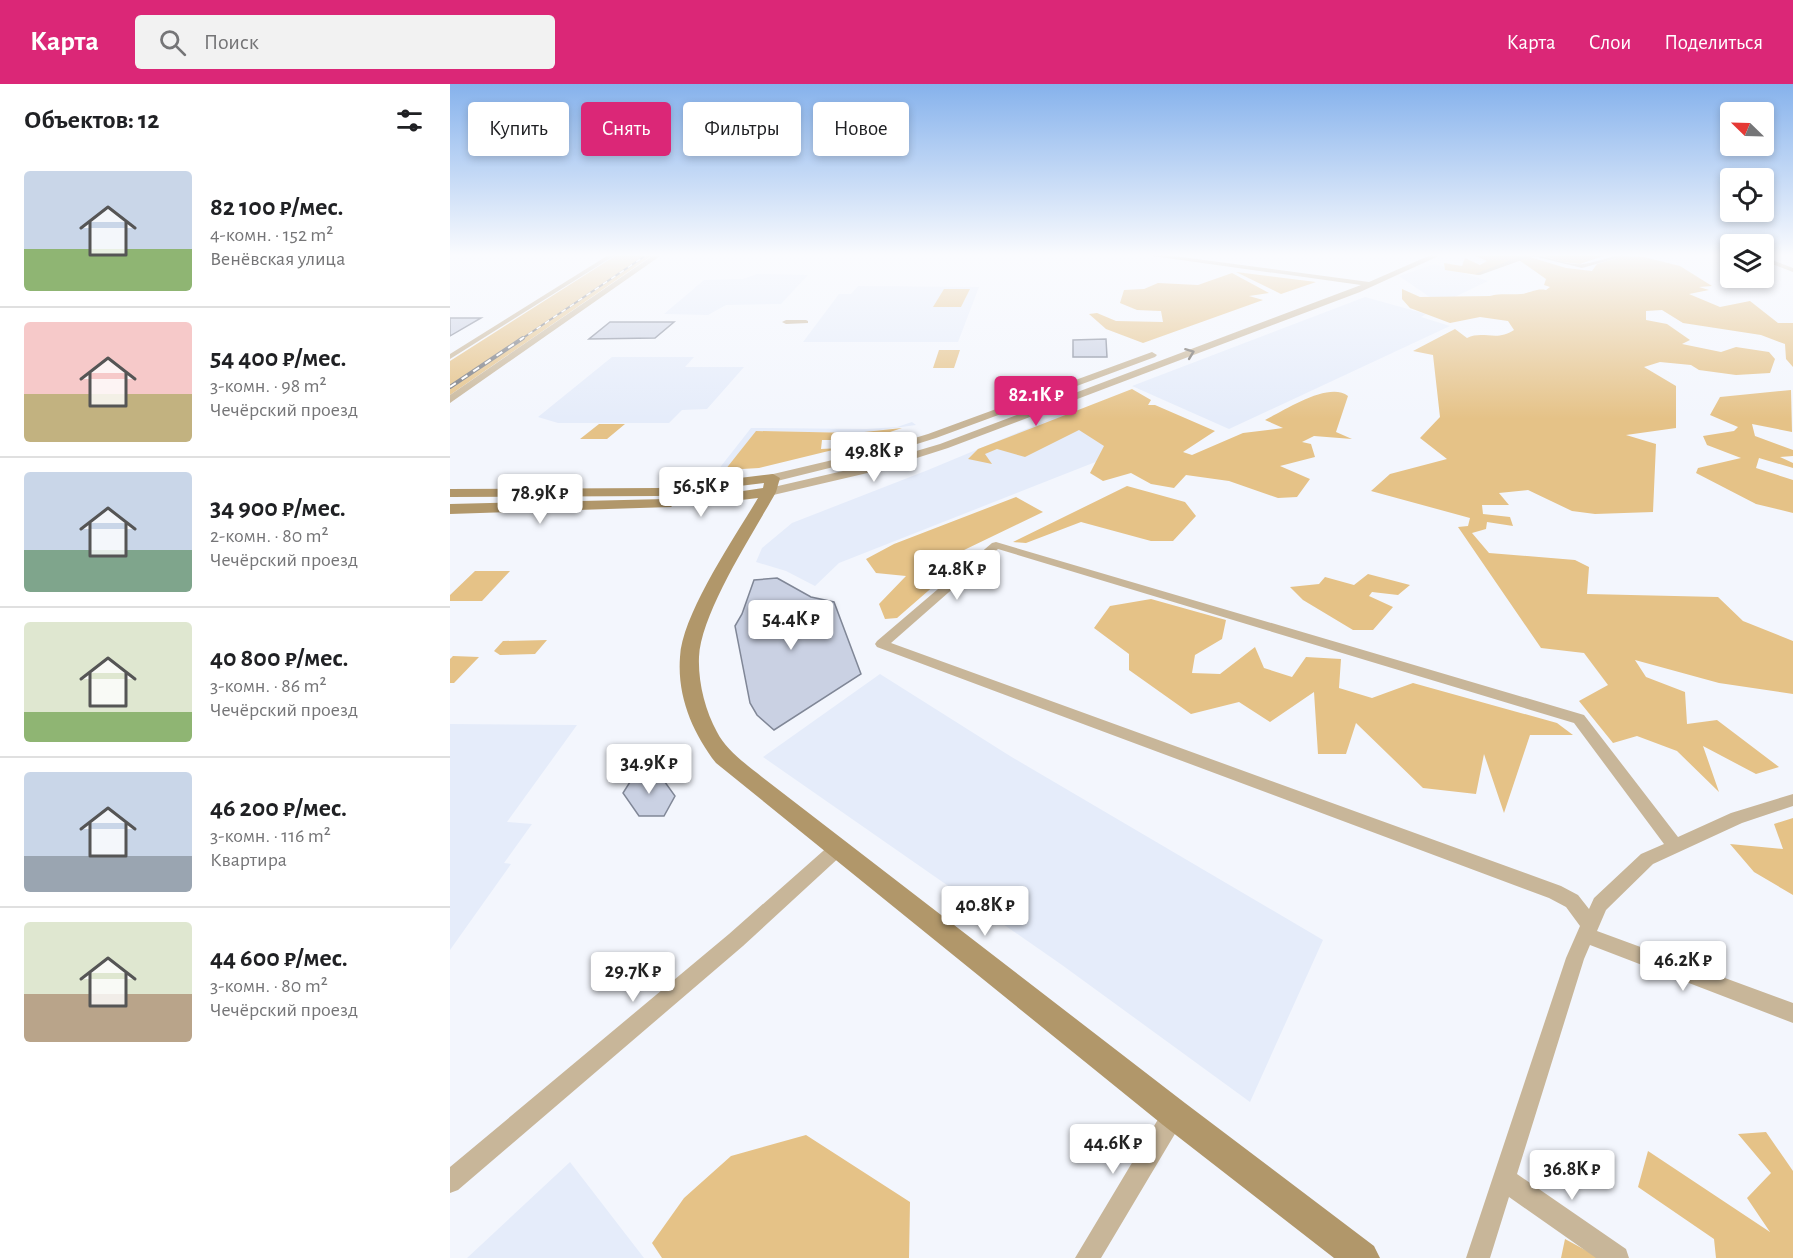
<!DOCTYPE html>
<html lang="ru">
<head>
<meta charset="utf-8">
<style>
	body { margin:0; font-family:"Alegreya Sans",sans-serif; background:#f2f2f2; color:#202124; height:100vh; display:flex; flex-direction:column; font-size:22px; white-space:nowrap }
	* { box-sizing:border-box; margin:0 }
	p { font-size:20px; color:#757577 }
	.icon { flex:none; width:33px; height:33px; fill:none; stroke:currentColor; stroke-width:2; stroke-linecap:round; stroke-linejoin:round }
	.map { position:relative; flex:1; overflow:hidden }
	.sheet { display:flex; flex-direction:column; background:#fff; width:450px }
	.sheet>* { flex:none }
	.hud { position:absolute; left:18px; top:18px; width:570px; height:54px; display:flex; gap:12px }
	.needle { width:39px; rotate:293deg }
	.buttons { position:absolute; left:1270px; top:18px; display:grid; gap:12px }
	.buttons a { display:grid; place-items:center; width:54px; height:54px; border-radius:6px; background:#fff; box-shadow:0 3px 9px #0003; font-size:30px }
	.price { position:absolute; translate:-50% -51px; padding:0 14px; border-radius:6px; background:#fff; color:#222; font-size:20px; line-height:39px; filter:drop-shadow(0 2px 3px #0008) }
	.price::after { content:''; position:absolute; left:50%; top:36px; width:18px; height:14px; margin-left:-9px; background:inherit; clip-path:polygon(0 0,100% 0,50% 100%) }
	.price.selected { background:#db2777; color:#fff }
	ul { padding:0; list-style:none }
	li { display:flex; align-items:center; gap:18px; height:150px; padding:0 24px }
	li+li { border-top:2px solid #e0e0e0 }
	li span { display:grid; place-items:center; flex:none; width:168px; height:120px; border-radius:6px; color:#555 }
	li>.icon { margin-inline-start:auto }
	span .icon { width:72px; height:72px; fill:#fffc; stroke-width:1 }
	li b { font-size:26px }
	h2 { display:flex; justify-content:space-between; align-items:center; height:72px; padding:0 24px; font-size:26px }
	.chip { padding:0 21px; border-radius:6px; background:#fff; box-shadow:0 3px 9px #0003; font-size:21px; line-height:54px }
	.chip.selected { background:#db2777; color:#fff }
	header { display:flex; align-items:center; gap:36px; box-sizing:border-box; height:84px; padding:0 30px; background:#db2777; color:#fff }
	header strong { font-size:28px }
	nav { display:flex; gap:33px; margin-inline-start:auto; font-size:21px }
	.search { width:420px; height:54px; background:#f2f2f2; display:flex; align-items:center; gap:15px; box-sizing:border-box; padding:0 21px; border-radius:6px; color:#757577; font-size:22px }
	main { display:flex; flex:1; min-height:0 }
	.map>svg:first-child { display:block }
	.built { fill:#e5ecfa }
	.green { fill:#e5c287 }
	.building { fill:#cad1e3; stroke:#808797; stroke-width:1.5 }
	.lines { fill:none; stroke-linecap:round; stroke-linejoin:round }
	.minor { fill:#c8b699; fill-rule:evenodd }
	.tertiary { fill:#c8b699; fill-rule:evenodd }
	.secondary { fill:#b1976a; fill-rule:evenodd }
	.rail-far1-casing { stroke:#71747b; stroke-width:2 }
	.rail-casing { stroke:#71747b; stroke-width:4 }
	.rail-far1 { stroke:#fff; stroke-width:1.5; stroke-dasharray:5; stroke-linecap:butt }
	.rail { stroke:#fff; stroke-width:2; stroke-dasharray:7; stroke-linecap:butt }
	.oneway { stroke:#6d6861 }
</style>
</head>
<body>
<header>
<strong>Карта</strong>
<div class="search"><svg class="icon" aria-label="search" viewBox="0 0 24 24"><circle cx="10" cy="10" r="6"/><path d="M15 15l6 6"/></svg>Поиск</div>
<nav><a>Карта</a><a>Слои</a><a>Поделиться</a></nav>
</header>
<main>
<section class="sheet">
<h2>Объектов: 12<svg class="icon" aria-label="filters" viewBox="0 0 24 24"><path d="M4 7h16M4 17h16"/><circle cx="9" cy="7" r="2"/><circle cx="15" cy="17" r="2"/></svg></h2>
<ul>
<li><span style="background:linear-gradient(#c9d6e8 65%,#8fb573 0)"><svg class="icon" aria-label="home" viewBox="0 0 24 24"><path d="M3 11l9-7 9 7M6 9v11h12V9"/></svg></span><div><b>82 100 ₽/мес.</b><p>4-комн. · 152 m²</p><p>Венёвская улица</p></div></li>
<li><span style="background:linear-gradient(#f6c9c9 60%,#c2b280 0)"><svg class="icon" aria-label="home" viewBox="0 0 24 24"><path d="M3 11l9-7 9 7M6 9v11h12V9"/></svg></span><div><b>54 400 ₽/мес.</b><p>3-комн. · 98 m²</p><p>Чечёрский проезд</p></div></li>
<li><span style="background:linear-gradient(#c9d6e8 65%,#7fa58c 0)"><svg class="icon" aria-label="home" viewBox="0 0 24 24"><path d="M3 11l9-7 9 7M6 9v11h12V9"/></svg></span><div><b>34 900 ₽/мес.</b><p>2-комн. · 80 m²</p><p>Чечёрский проезд</p></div></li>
<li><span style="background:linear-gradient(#dfe7d0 75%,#8fb573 0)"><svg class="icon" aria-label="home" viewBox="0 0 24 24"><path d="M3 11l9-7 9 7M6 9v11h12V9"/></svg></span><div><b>40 800 ₽/мес.</b><p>3-комн. · 86 m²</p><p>Чечёрский проезд</p></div></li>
<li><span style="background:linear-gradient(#c9d6e8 70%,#9aa5b1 0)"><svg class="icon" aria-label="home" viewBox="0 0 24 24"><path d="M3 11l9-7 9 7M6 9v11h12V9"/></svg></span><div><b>46 200 ₽/мес.</b><p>3-комн. · 116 m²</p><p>Квартира</p></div></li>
<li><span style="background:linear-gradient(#dfe7d0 60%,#b9a48a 0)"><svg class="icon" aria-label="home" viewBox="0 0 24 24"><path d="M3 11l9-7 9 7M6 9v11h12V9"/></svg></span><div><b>44 600 ₽/мес.</b><p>3-комн. · 80 m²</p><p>Чечёрский проезд</p></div></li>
</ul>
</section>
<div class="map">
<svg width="1343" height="1174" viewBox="0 0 1343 1174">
	<rect width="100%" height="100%" fill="#f3f6fd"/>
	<!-- built -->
	<path class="built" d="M985,180L1038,197L990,220L949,192Z
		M307,190L358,191L331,220L276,221L258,231L214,230L254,196L293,195Z
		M408,202L529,203L508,258H353L389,210H401Z
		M915,213L976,230L971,233L1000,242L779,345L682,302Z
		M162,273H244L235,283H294L257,325L232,326L219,339H108L88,333Z
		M612,330L676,366L389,479L365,502L336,487L306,478L312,464L342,439L478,386Z
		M462,338L466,341L408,349L307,347L275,386H268L301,344L416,345L447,343Z
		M430,590L560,672L873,856L800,1018L612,881L313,673Z
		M0,640L127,641L57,738L82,740L54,779L61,780L0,866Z
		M120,1078L194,1174H17Z"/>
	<!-- green -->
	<path class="green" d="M168,170H204L0,311V277Z
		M1021,170H1070L1116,184L1142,187L1147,180L1174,172L1194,173L1230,182L1262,202L1249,203L1259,206L1239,210L1270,223L1300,217L1328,239H1343V283L1336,275L1335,260L1311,251L1233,239L1212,226L1196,227V236L1217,240L1240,256L1232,260L1271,268L1286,263L1319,268L1325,275L1320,289L1286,291L1249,286L1241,281L1210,278L1194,283L1226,302V344L1176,351L1206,360L1203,428L1145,430L1122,427L1078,406L1049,409L1059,421H1032L1033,430L1060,433L1063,442L1037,438L1036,445L1022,449L1039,469L1125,476L1139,483L1137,510L1268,513L1293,537L1343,557V610L1269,599L1185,576L1196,593L1235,608L1237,640L1267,636L1329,683L1306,690L1253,662L1269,708L1227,667L1187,652L1163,659L1129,617L1158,601L1134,569L1091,564L1008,443L1018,442L1020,434L921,407L940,390L997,375L970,354L990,333L983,271L963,267L1005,245L1017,254C1033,246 1047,258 1064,246L1058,237L1030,233L1000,239L960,224L952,215V205L970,213L1040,212C1051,209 1060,211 1071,210C1081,209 1086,204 1096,206L1100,203L1094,201L1096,195L1069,176L1028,191L995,186L994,179L1012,182L1015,174L1030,181L1037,177Z
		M1089,170H1159L1130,180L1112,178Z
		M786,188L866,198L831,210Z
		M782,189L819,209L799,212L813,216L693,259L656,245L639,230L647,229L666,237L713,238L711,227L687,226L670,219L674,206L694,205L708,199L748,201Z
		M494,205H520L511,223H483Z
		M489,266H510L504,284H483Z
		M682,305L701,316L698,321H705L765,347L733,368L742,371L793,349L833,344L815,336C835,326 879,297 898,312L886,348L902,355L864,352L852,358L861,360L865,373L830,382L860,395L847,413L828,414L779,397L736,391L724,404L701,400L681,389L653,397L640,389L654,362L629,346L575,373L547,365L535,370L542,380L518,375L528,365Z
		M1341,306L1342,348L1302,340L1305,352L1343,366V372L1330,373L1343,379V384L1309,374L1306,384L1343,396V429L1306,420L1246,389L1248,384L1291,374L1257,361L1253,352L1284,347L1288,343L1260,331L1270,313Z
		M149,340H175L157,355H130Z
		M452,344L395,363H390L388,356H372L371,365L391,364L309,384L275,386L306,347L405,349Z
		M677,402L735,418L746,432L723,457H701L631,438L576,459L563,458Z
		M566,413L593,428L512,467L509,480L447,534L435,535L429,520L456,492L426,489L416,475L444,460Z
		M25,487H60L32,517H0V511Z
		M918,490L960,501L948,511L922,508L919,512L943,523L923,546H903L853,516L840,503L869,500L875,493L904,501Z
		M701,515L776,536L772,555L745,571L742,589L770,590L805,563L814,584L842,593L856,573L891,575L889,604L922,614L963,599L1107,639L1123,651H1080L1054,729L1034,670L1026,710L973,704L906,639L896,670H868L864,608L820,638L789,618L741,630L679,586V570L644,544L660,522Z
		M97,556L85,570L50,571L44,567L53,557Z
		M3,572L29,573L4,599H0V575Z
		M1343,734V811L1304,788L1280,760L1333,765L1324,740Z
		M1316,1048L1343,1087V1174H1266L1264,1155L1188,1103L1198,1067L1320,1148L1297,1114L1321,1089L1288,1050Z
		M356,1051L460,1118L459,1174H212L202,1159L234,1114L281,1072Z
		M1115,1155L1150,1174H1111Z"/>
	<!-- building -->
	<path class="building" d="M0,234H31L0,252Z
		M160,238H224L205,254L139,255Z
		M656,255L657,273H623V256Z
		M327,494L361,513L384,518L411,590L324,646L307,631L300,619L285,542L292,530L304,496Z
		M207,687L225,712L214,732H189L173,709L185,690Z"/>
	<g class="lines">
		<!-- minor -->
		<path class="minor" d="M160,170H167L0,275V270Z
			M1076,170C1095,170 1116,182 1133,180C1150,178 1164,170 1181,170L1132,184L1083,172L1030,191L1025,190Z
			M1314,173L1343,184V188L1314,177Z
			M356,236L358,237V239L336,240L332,238L336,236Z
			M546,458L1134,631L1228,753L1281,729L1343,710V722L1292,739L1203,780L1156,826L1147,847L1343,919V939L1140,861L1134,875L1067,1090L1176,1165L1179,1174H1146L1059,1113L1040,1174H1016L1116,874L1130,842L1116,823L1099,814L427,563L425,560L427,557L542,459ZM548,465L1124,639L1214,760L1191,770L1144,814L1139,825L1128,811L1111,802L441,559Z
			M387,758L393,760L395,765L393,770L293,862L8,1106L0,1109V1083L279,850L381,760Z
			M724,1019L732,1022L735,1030L732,1038L651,1174H625L716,1022Z"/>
		<!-- tertiary -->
		<path class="tertiary" d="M205,170H213L0,319V311Z
			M688,170H709L919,198L983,170H993L910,208L498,364L426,387L319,412L313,408L315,405L419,381L490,360L911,201Z
			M702,268L707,271L705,273L486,354L432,371L323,398L317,394L319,391L425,366L478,350Z"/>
		<!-- secondary -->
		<path class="secondary" d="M323,390L330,394L326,408C304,448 251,528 249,573C248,598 255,626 267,648C276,666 296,680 312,693L735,1019L924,1162L930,1174H884L713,1041L266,679C243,649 227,613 230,573C232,530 285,453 308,414L266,419L259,415L266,411L313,404L314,399L208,412L0,413V405L208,404Z
			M216,415L224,420L221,423L0,430V420Z"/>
		<defs>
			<path id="rail-far1" d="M70,256L198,170"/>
			<path id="rail" d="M0,303L73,254"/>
		</defs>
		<!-- rail-far1 casing -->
		<use href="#rail-far1" class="rail-far1-casing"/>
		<!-- rail casing -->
		<use href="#rail" class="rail-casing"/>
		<!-- rail-far1 -->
		<use href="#rail-far1" class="rail-far1"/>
		<!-- rail -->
		<use href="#rail" class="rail"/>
	</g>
	<!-- one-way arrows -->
	<defs><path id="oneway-chevron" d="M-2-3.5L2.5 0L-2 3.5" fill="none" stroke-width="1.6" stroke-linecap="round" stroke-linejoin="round" transform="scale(1.5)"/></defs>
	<use class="oneway" href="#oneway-chevron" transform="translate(740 269) rotate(-21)"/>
	<!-- sky -->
	<linearGradient id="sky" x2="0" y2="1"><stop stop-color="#86b2ec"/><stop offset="0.51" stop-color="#fafbfe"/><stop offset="1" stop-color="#fafbfe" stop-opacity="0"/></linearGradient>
	<rect width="1343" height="335" fill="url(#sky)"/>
</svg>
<div class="buttons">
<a><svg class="needle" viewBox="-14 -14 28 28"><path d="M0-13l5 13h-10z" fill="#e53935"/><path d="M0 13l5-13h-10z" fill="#757577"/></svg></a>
<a><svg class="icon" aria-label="locate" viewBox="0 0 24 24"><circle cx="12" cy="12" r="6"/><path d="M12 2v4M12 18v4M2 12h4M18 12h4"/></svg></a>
<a><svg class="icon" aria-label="layers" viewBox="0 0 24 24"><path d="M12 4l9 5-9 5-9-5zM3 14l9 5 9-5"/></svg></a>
</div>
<b class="price selected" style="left:586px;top:343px">82.1K ₽</b>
<b class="price" style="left:424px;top:399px">49.8K ₽</b>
<b class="price" style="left:251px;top:434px">56.5K ₽</b>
<b class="price" style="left:90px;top:441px">78.9K ₽</b>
<b class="price" style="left:507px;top:517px">24.8K ₽</b>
<b class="price" style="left:341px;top:567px">54.4K ₽</b>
<b class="price" style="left:199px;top:711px">34.9K ₽</b>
<b class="price" style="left:535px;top:853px">40.8K ₽</b>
<b class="price" style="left:1233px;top:908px">46.2K ₽</b>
<b class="price" style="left:183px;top:919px">29.7K ₽</b>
<b class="price" style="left:663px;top:1091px">44.6K ₽</b>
<b class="price" style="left:1122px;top:1117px">36.8K ₽</b>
<div class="hud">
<a class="chip">Купить</a>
<a class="chip selected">Снять</a>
<a class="chip">Фильтры</a>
<a class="chip">Новое</a>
</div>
</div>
</main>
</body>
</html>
